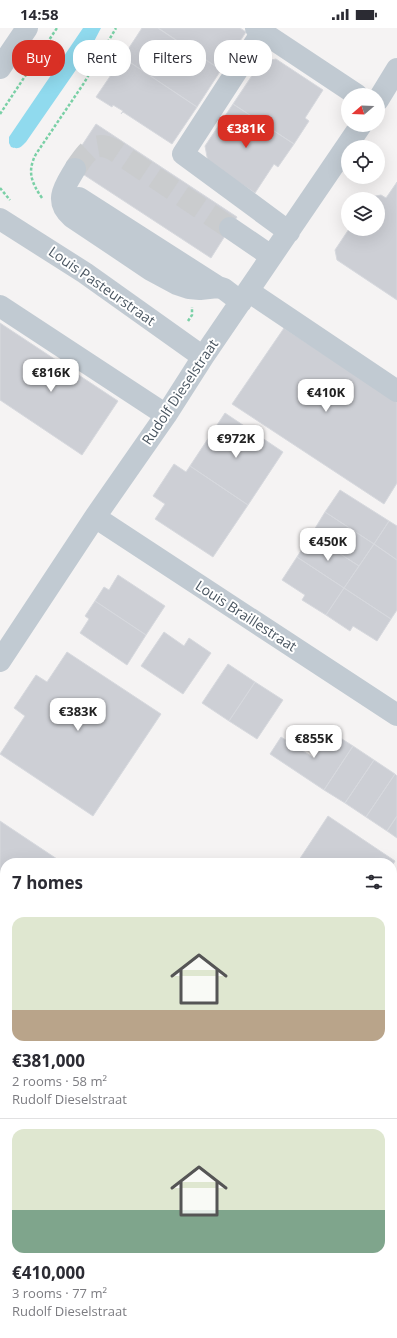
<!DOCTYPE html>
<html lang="en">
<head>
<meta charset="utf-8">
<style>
	body { margin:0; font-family:"Open Sans",sans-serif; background:#f7f7f7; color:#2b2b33; height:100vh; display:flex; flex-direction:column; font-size:15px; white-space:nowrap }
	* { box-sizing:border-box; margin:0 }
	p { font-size:13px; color:#7c7c81 }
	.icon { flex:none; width:22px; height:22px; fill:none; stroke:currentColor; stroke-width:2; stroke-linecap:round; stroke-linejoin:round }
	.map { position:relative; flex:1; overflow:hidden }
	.sheet { position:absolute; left:0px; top:830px; width:397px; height:480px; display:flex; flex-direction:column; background:#fff; border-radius:16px 16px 0 0; box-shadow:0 4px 16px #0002 }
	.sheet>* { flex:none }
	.top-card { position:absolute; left:12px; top:12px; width:373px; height:36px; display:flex; gap:8px }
	.needle { width:26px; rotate:251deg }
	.fabs { position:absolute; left:341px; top:60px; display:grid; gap:8px }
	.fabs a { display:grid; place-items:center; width:44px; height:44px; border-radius:50%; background:#fff; box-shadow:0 4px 16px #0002; font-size:20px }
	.price { position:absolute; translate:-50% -34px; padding:0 9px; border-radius:8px; background:#fff; color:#222; font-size:13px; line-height:26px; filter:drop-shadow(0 1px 2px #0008) }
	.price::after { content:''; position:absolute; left:50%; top:24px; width:12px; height:9px; margin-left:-6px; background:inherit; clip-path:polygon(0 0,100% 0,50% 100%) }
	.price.current { background:#d93025; color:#fff }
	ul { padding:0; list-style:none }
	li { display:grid; align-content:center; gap:8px; height:212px; padding:0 12px }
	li+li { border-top:1px solid #e1e1e2 }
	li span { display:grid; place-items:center; height:124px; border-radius:12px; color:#555 }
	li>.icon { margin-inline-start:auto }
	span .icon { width:72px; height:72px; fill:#fffc; stroke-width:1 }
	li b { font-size:17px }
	h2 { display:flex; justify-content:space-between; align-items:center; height:48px; padding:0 12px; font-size:17px }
	.tag { padding:0 14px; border-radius:16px; background:#fff; box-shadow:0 4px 16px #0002; font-size:14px; line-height:36px }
	.tag.current { background:#d93025; color:#fff }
	.status { display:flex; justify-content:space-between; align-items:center; height:28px; padding:0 20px; background:#fff; direction:ltr }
	.status svg { height:11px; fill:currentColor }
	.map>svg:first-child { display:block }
	.green { fill:#c3f1d5 }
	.water { fill:#90daee }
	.building { fill:#cdcfd5; stroke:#d7d9de }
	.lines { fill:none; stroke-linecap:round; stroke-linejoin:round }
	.minor-tunnel { stroke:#caccce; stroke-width:22; stroke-dasharray:22 11; stroke-linecap:butt }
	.path { stroke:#7ad0a6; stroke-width:2.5; stroke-dasharray:3 2; stroke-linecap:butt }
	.minor { stroke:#c1cad2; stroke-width:22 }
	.labels { text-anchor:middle; stroke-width:4; stroke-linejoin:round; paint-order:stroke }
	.street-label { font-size:14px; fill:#4a5661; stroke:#fff }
</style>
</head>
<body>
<div class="status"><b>14:58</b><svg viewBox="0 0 49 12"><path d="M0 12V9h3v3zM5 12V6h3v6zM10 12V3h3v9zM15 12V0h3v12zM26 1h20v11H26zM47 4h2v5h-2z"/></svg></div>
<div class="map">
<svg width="397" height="1310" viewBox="0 0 397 1310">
	<rect width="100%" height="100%" fill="#f5f3f3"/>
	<!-- green -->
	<path class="green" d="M338,1305H380L383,1310H332Z"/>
	<!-- water -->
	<path class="water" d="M83,0H101L89,23L26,114C21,119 19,122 11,119L9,115V109Z"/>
	<!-- building -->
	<path class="building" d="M142,0H158L221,42L197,79L125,31L127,28L125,26Z
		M158,0H240L246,4L221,42Z
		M125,31L197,79L172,116L123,84L121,86L123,83L113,77L112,79L96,69L115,41L117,43Z
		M276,31L323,62L305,90L309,93L294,116L233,76L261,34Z
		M233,76L294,116L278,139L274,136L255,165L208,134L205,118Z
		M96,96L237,189L211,230L69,137Z
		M397,154V272L337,232L335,222L349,201H378V171H369L370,169L381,167L386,170Z
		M0,295L118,373L82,427L0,372Z
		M284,300L397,374V455L384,476L232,376Z
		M225,385L283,424L248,477L190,438Z
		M174,436L186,444L190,438L248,477L213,529L155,491L165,476L153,468Z
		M340,462L389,493L374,516L325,484Z
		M325,484L374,516L359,538L311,507Z
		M389,493L397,498V532L374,516Z
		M311,507L359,538L344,560L297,529Z
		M374,516L397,532V582L391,591L344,560Z
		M297,529L344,560L326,587L302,572L305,567L282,552Z
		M118,547L165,578L146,607L95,573L104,559L109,562Z
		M344,560L391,591L377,613L353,598L350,603L326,587Z
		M95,573L146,607L127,637L80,605L89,591L85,588Z
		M164,604L184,618L189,610L211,625L183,666L141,638Z
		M67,624L161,686L93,788L0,726L25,688L14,680L36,647L47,654Z
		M228,636L255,654L229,693L202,675Z
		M255,654L283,672L257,711L229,693Z
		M331,704L353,718L324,762L270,726L281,709L314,730Z
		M353,718L374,732L345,775L324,762Z
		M374,732L395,746L366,789L345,775Z
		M395,746L397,748V788L387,803L366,789Z
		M328,788L395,833L392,838V835H297Z
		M397,788V810L387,803Z
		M0,793L63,835H5V889L0,886Z
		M392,1095L397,1099V1109L392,1114Z
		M392,1114L397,1118V1156L392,1151Z
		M392,1151L397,1156V1161L392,1166Z
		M397,1217V1233L392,1229V1223Z
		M176,1305H258L253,1310H171Z"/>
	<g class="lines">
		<!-- minor-tunnel -->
		<path class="minor-tunnel" d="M75,141C86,125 93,111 114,122L230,200"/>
		<!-- path -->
		<path class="path" d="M0,86L57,0
			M0,160L10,172
			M42,170C31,154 27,143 36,126L84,55L116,0
			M188,293L192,287V279"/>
		<!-- minor -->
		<path class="minor" d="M256,0L357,67
			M262,4L183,126L289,204
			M0,40L27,0
			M378,72L397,41
			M75,141C65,158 53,173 72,189L151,242L177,256L189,260L200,261L218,259L224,261L241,274
			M79,170L218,259
			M0,191L85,245L203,329
			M230,200L271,228
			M248,263L397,363
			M0,278L166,387
			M95,489L397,687
			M0,633L95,489L166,387L203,329L361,97
			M392,927L397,919
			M392,966L397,970
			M0,1002L5,1005
			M0,1141L5,1143
			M392,1297L397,1302
			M52,1310L53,1305
			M322,1310L328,1305"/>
	</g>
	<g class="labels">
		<!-- street labels -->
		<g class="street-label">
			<text transform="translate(102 258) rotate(35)" y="5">Louis Pasteurstraat</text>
			<text transform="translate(180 364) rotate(-56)" y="5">Rudolf Dieselstraat</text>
			<text transform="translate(246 588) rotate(33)" y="5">Louis Braillestraat</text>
		</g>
	</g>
</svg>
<div class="fabs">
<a><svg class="needle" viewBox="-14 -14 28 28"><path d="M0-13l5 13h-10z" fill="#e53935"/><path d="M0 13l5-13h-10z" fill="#7c7c81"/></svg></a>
<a><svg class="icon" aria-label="locate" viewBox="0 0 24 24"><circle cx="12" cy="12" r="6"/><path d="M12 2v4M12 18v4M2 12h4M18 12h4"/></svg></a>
<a><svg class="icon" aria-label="layers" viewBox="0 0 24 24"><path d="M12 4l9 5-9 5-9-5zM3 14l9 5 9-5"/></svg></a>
</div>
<b class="price current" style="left:246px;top:121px">€381K</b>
<b class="price" style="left:51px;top:365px">€816K</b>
<b class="price" style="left:326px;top:385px">€410K</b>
<b class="price" style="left:236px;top:431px">€972K</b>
<b class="price" style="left:328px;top:534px">€450K</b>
<b class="price" style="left:78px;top:704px">€383K</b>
<b class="price" style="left:314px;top:731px">€855K</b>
<div class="top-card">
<a class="tag current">Buy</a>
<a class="tag">Rent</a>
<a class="tag">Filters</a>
<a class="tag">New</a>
</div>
<section class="sheet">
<h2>7 homes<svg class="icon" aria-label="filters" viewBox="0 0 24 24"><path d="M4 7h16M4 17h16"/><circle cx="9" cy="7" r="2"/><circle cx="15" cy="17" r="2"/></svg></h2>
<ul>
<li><span style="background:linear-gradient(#dfe7d0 75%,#b9a48a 0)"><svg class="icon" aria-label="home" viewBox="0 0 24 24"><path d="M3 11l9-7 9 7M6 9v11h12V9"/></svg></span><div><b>€381,000</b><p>2 rooms · 58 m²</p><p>Rudolf Dieselstraat</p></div></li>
<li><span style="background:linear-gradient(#dfe7d0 65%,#7fa58c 0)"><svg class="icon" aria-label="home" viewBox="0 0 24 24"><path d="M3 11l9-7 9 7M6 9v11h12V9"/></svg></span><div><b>€410,000</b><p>3 rooms · 77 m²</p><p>Rudolf Dieselstraat</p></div></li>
</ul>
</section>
</div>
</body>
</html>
